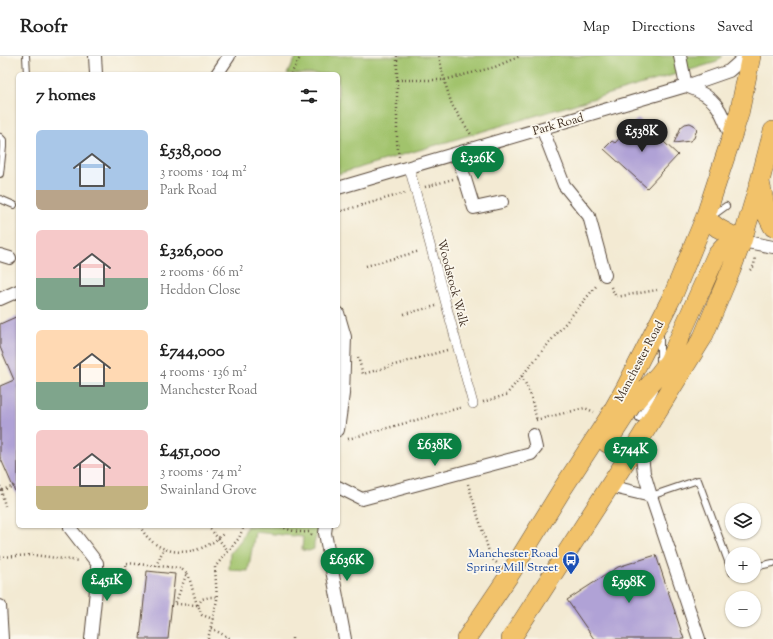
<!DOCTYPE html>
<html lang="en">
<head>
<meta charset="utf-8">
<style>
	body { margin:0; font-family:"Sorts Mill Goudy",serif; background:#f6f6f6; color:#222; height:100vh; display:flex; flex-direction:column; font-size:15px; white-space:nowrap }
	* { box-sizing:border-box; margin:0 }
	p { font-size:13px; color:#767676 }
	.icon { flex:none; width:22px; height:22px; fill:none; stroke:currentColor; stroke-width:2; stroke-linecap:round; stroke-linejoin:round }
	.map { position:relative; flex:1; overflow:hidden }
	.side { position:absolute; left:16px; top:16px; width:324px; height:456px; display:flex; flex-direction:column; background:#fff; border-radius:6px; box-shadow:0 1px 3px #0004 }
	.side>* { flex:none }
	.buttons { position:absolute; left:725px; top:447px; display:grid; gap:8px }
	.buttons a { display:grid; place-items:center; width:36px; height:36px; border-radius:50%; background:#fff; box-shadow:0 1px 3px #0004; font-size:20px }
	.price { position:absolute; translate:-50% -34px; padding:0 9px; border-radius:14px; background:#0b8043; color:#fff; font-size:13px; line-height:26px; filter:drop-shadow(0 1px 2px #0008) }
	.price::after { content:''; position:absolute; left:50%; top:24px; width:12px; height:9px; margin-left:-6px; background:inherit; clip-path:polygon(0 0,100% 0,50% 100%) }
	.price.selected { background:#222; color:#fff }
	ul { padding:0; list-style:none }
	li { display:flex; align-items:center; gap:12px; height:100px; padding:0 20px }
	li span { display:grid; place-items:center; flex:none; width:112px; height:80px; border-radius:6px; color:#555 }
	li>.icon { margin-inline-start:auto }
	span .icon { width:48px; height:48px; fill:#fffc; stroke-width:1 }
	li b { font-size:17px }
	h2 { display:flex; justify-content:space-between; align-items:center; height:48px; padding:0 20px; font-size:17px }
	header { display:flex; align-items:center; gap:24px; box-sizing:border-box; height:56px; padding:0 20px; background:#fff; border-bottom:1px solid #e0e0e0 }
	header strong { font-size:19px }
	nav { display:flex; gap:22px; margin-inline-start:auto; font-size:14px }
	.map>svg:first-child { display:block }
	.green { fill:#a1c36c; stroke:#6e7645 }
	.building { fill:#b0a2d6 }
	.lines { fill:none; stroke-linecap:round; stroke-linejoin:round }
	.service-casing { stroke:#574739; stroke-width:8 }
	.pedestrian-casing { stroke:#574739; stroke-width:10 }
	.minor-casing { stroke:#574739; stroke-width:14 }
	.primary-casing { stroke:#574739; stroke-width:20 }
	.path { stroke:#574739; stroke-width:2.5; stroke-dasharray:1 3; stroke-linecap:butt }
	.service { stroke:#fff; stroke-width:6 }
	.pedestrian { stroke:#fff; stroke-width:9 }
	.minor { stroke:#fff; stroke-width:12 }
	.primary { stroke:#f2c26a; stroke-width:19 }
	.labels { text-anchor:middle; stroke-width:3.5; stroke-linejoin:round; paint-order:stroke }
	.street-label { font-size:12px; fill:#3b2a1e; stroke:#fbf7ec }
	.transit-label { font-size:12px; fill:#164399; stroke:#fbf7ec; text-anchor:end }
</style>
</head>
<body>
<header>
<strong>Roofr</strong>
<nav><a>Map</a><a>Directions</a><a>Saved</a></nav>
</header>
<div class="map">
<svg width="773" height="583" viewBox="0 0 773 583">
	<rect width="100%" height="100%" fill="#fbf7ec"/>
	<filter id="ink" filterUnits="userSpaceOnUse"><feTurbulence type="fractalNoise" baseFrequency=".025" numOctaves="2"/><feDisplacementMap in="SourceGraphic" scale="8" xChannelSelector="R" yChannelSelector="G"/><feConvolveMatrix kernelMatrix="1 2 1 2 8 2 1 2 1" color-interpolation-filters="sRGB"/></filter>
	<filter id="wash" filterUnits="userSpaceOnUse"><feTurbulence type="fractalNoise" baseFrequency=".012" numOctaves="4" result="noise"/><feDisplacementMap in="SourceGraphic" scale="16" xChannelSelector="R" yChannelSelector="G"/><feGaussianBlur stdDeviation="0.9" result="paint"/><feColorMatrix in="noise" values="0 0 0 0 0 0 0 0 0 0 0 0 0 0 0 0 0 1.4 0 .05"/><feComposite in="paint" operator="in"/></filter>
	<g filter="url(#wash)">
		<rect width="100%" height="100%" fill="#f3ead3"/>
		<!-- green -->
		<path class="green" d="M297,0H723L717,6L338,118V18H287Z
			M247,470H319C318,479 313,485 314,493L309,495L302,494L303,481L255,476L248,515L229,514L230,497L241,484Z"/>
		<g id="blocks">
			<!-- building -->
			<path class="building" d="M638,62L678,99L647,132L604,93L612,85L615,87Z
				M690,67L694,69L697,73L694,82L690,85L674,87L681,71L685,68Z
				M18,260V442L0,401V330L14,324L0,291V268Z
				M656,499L684,583H594L567,544L618,511Z
				M147,515L175,518L168,583H140Z"/>
		</g>
	</g>
	<g filter="url(#ink)">
		<use href="#blocks" fill-opacity="0" stroke="#574739" stroke-width="1"/>
		<g class="lines">
			<defs>
				<path id="service" d="M26,0L27,18
					M0,81L3,84V91L0,118
					M0,143L14,149
					M710,160L715,158L726,150
					M660,309V277
					M639,362L647,350L655,334
					M651,440L698,424L732,516
					M754,511L773,507"/>
				<path id="pedestrian" d="M409,111L473,348"/>
				<path id="minor" d="M95,0L96,18
					M217,18L229,0
					M542,72L564,129L589,160L605,219
					M731,82C721,53 717,41 686,30L729,15L746,0
					M457,97L474,152L502,146
					M338,132L686,30L680,0
					M742,185L773,191
					M0,199L10,202
					M0,243L18,235
					M338,257L345,281L343,338L338,374
					M609,430L651,440L644,417L640,383
					M338,431L362,443L531,398L536,392L533,379
					M651,440L699,583
					M70,470V472L97,507V524L91,583
					M326,470L325,477L345,583
					M0,550L2,583"/>
				<path id="primary" d="M760,126L767,159L773,171
					M705,162L718,172L742,185
					M607,387L631,350L660,317L669,305L716,200C725,189 728,185 742,185
					M466,583L510,518L563,432L608,363L625,333L674,237L705,162L731,83L739,58L751,0
					M511,583L640,383L703,281L731,214L742,185L760,125L773,75"/>
			</defs>
			<!-- service casing -->
			<use href="#service" class="service-casing"/>
			<!-- pedestrian casing -->
			<use href="#pedestrian" class="pedestrian-casing"/>
			<!-- minor casing -->
			<use href="#minor" class="minor-casing"/>
			<!-- primary casing -->
			<use href="#primary" class="primary-casing"/>
			<!-- path -->
			<path class="path" d="M397,0V87L399,101
				M439,0L445,27L452,49L472,80
				M291,18L301,0
				M397,24H444L495,11L520,0
				M476,115L493,102
				M425,131L453,123
				M338,156L405,137
				M366,210L420,195
				M750,214L754,210L755,201
				M611,231L616,241L657,234
				M404,258L436,250
				M358,301L363,318L447,294
				M522,320L530,337L537,365
				M483,346L506,339L597,229
				M536,364L585,352L594,356
				M348,383L463,351
				M468,428L491,502L498,508
				M0,430L5,450
				M2,434L18,429
				M140,470C157,504 199,502 223,478
				M208,470L228,495
				M281,470C290,475 300,477 309,476L312,479
				M0,501L34,499L79,505
				M156,510L164,492
				M126,514V507L180,512L187,517
				M197,549L189,521L187,517L175,548L197,549H198L202,559L213,563
				M198,549L202,543L210,541H217
				M211,572L231,583
				M208,583L217,544L215,511L239,482L244,470
				M292,583V582"/>
			<!-- service -->
			<use href="#service" class="service"/>
			<!-- pedestrian -->
			<use href="#pedestrian" class="pedestrian"/>
			<!-- minor -->
			<use href="#minor" class="minor"/>
			<!-- primary -->
			<use href="#primary" class="primary"/>
		</g>
	</g>
	<!-- icons -->
	<defs>
		<symbol id="bus-pin" viewBox="-11 -11 22 30"><path d="M0 17L-7.5 6A9.5 9.5 0 1 1 7.5 6Z" fill="#1a4fb4" stroke="#fbf7ec"/><path d="M-5-6H5V4H4V6H2V4H-2V6H-4V4H-5ZM-3.5-4V0h7V-4ZM-3.5 1.2v1.5H-2V1.2ZM2 1.2v1.5H3.5V1.2Z" fill="#fff"/></symbol>
	</defs>
	<g fill-rule="evenodd">
		<use href="#bus-pin" x="561" y="494" width="20" height="27"/>
	</g>
	<g class="labels">
		<!-- street labels -->
		<g class="street-label">
			<text transform="translate(558 68) rotate(-16)" y="4">Park Road</text>
			<text transform="translate(453 227) rotate(75)" y="4">Woodstock Walk</text>
			<text transform="translate(639 305) rotate(-62)" y="4">Manchester Road</text>
		</g>
		<!-- transit labels -->
		<g class="transit-label">
			<text x="558" y="501">Manchester Road<tspan x="558" dy="14">Spring Mill Street</tspan></text>
		</g>
	</g>
</svg>
<div class="buttons">
<a><svg class="icon" aria-label="layers" viewBox="0 0 24 24"><path d="M12 4l9 5-9 5-9-5zM3 14l9 5 9-5"/></svg></a>
<a>+</a>
<a>−</a>
</div>
<b class="price selected" style="left:642px;top:97px">£538K</b>
<b class="price" style="left:478px;top:124px">£326K</b>
<b class="price" style="left:435px;top:411px">£638K</b>
<b class="price" style="left:631px;top:415px">£744K</b>
<b class="price" style="left:347px;top:526px">£636K</b>
<b class="price" style="left:107px;top:546px">£451K</b>
<b class="price" style="left:629px;top:548px">£598K</b>
<section class="side">
<h2>7 homes<svg class="icon" aria-label="filters" viewBox="0 0 24 24"><path d="M4 7h16M4 17h16"/><circle cx="9" cy="7" r="2"/><circle cx="15" cy="17" r="2"/></svg></h2>
<ul>
<li><span style="background:linear-gradient(#a9c7e8 75%,#b9a48a 0)"><svg class="icon" aria-label="home" viewBox="0 0 24 24"><path d="M3 11l9-7 9 7M6 9v11h12V9"/></svg></span><div><b>£538,000</b><p>3 rooms · 104 m²</p><p>Park Road</p></div></li>
<li><span style="background:linear-gradient(#f6c9c9 60%,#7fa58c 0)"><svg class="icon" aria-label="home" viewBox="0 0 24 24"><path d="M3 11l9-7 9 7M6 9v11h12V9"/></svg></span><div><b>£326,000</b><p>2 rooms · 66 m²</p><p>Heddon Close</p></div></li>
<li><span style="background:linear-gradient(#ffd9b3 65%,#7fa58c 0)"><svg class="icon" aria-label="home" viewBox="0 0 24 24"><path d="M3 11l9-7 9 7M6 9v11h12V9"/></svg></span><div><b>£744,000</b><p>4 rooms · 136 m²</p><p>Manchester Road</p></div></li>
<li><span style="background:linear-gradient(#f6c9c9 70%,#c2b280 0)"><svg class="icon" aria-label="home" viewBox="0 0 24 24"><path d="M3 11l9-7 9 7M6 9v11h12V9"/></svg></span><div><b>£451,000</b><p>3 rooms · 74 m²</p><p>Swainland Grove</p></div></li>
</ul>
</section>
</div>
</body>
</html>
